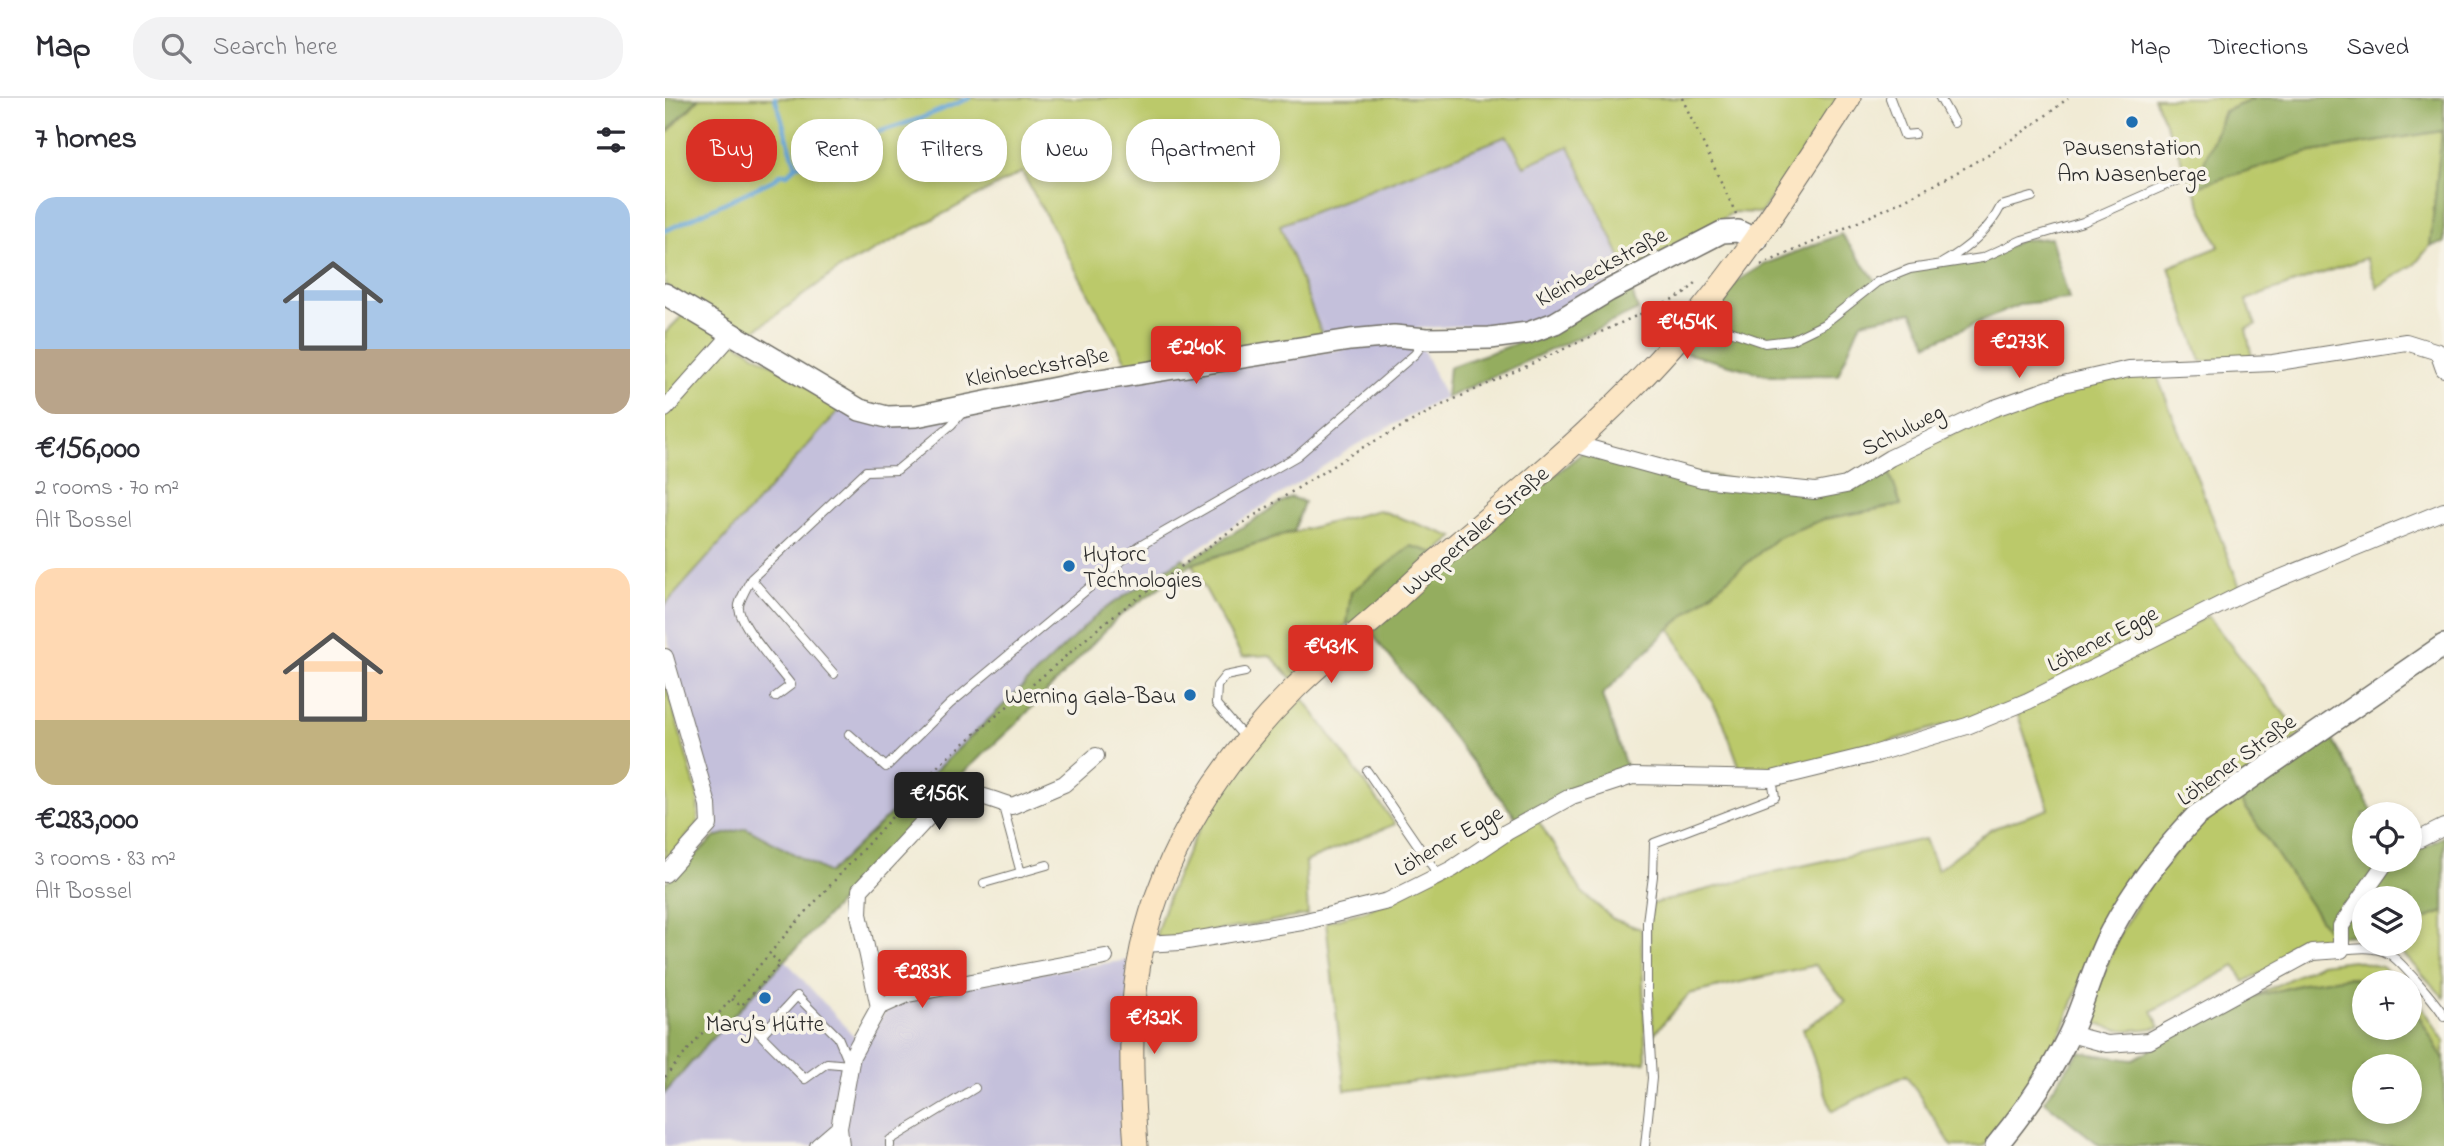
<!DOCTYPE html>
<html lang="en">
<head>
<meta charset="utf-8">
<style>
	body { margin:0; font-family:"Indie Flower",sans-serif; background:#f2f2f3; color:#2b2b33; height:100vh; display:flex; flex-direction:column; font-size:26px; white-space:nowrap }
	* { box-sizing:border-box; margin:0 }
	p { font-size:23px; color:#7c7c81 }
	.icon { flex:none; width:38px; height:38px; fill:none; stroke:currentColor; stroke-width:2; stroke-linecap:round; stroke-linejoin:round }
	.map { position:relative; flex:1; overflow:hidden }
	.side { display:flex; flex-direction:column; background:#fff; width:665px }
	.side>* { flex:none }
	.banner { position:absolute; left:21px; top:21px; width:665px; height:63px; display:flex; gap:14px }
	.tools { position:absolute; left:1687px; top:704px; display:grid; gap:14px }
	.tools a { display:grid; place-items:center; width:70px; height:70px; border-radius:50%; background:#fff; box-shadow:0 4px 10px #0003; font-size:35px }
	.price { position:absolute; translate:-50% -60px; padding:0 16px; border-radius:7px; background:#d93025; color:#fff; font-size:23px; line-height:46px; filter:drop-shadow(0 2px 4px #0008) }
	.price::after { content:''; position:absolute; left:50%; top:42px; width:21px; height:16px; margin-left:-10px; background:inherit; clip-path:polygon(0 0,100% 0,50% 100%) }
	.price.current { background:#222; color:#fff }
	ul { padding:0; list-style:none }
	li { display:grid; align-content:center; gap:14px; height:371px; padding:0 35px }
	li span { display:grid; place-items:center; height:217px; border-radius:21px; color:#555 }
	li>.icon { margin-inline-start:auto }
	span .icon { width:126px; height:126px; fill:#fffc; stroke-width:1 }
	li b { font-size:30px }
	h2 { display:flex; justify-content:space-between; align-items:center; height:84px; padding:0 35px; font-size:30px }
	.tag { padding:0 24px; border-radius:28px; background:#fff; box-shadow:0 4px 10px #0003; font-size:24px; line-height:63px }
	.tag.current { background:#d93025; color:#fff }
	header { display:flex; align-items:center; gap:42px; box-sizing:border-box; height:98px; padding:0 35px; background:#fff; border-bottom:2px solid #e1e1e2 }
	header strong { font-size:33px }
	nav { display:flex; gap:38px; margin-inline-start:auto; font-size:24px }
	.search { width:490px; height:63px; background:#f2f2f3; display:flex; align-items:center; gap:18px; box-sizing:border-box; padding:0 24px; border-radius:28px; color:#7c7c81; font-size:26px }
	main { display:flex; flex:1; min-height:0 }
	.map>svg:first-child { display:block }
	.industrial { fill:#c4c0db }
	.green { fill:#bbc96b; stroke:#737a4b; stroke-width:2 }
	.forest { fill:#94ad5f; stroke:#606c45; stroke-width:2; fill-rule:evenodd }
	.lines { fill:none; stroke-linecap:round; stroke-linejoin:round }
	.stream { stroke:#63a5d7; stroke-width:4.5 }
	.service-casing { stroke:#706e66; stroke-width:10 }
	.minor-casing { stroke:#706e66; stroke-width:18 }
	.tertiary-casing { stroke:#706e66; stroke-width:24 }
	.secondary-casing { stroke:#706e66; stroke-width:25 }
	.path { stroke:#706e66; stroke-width:2.5; stroke-dasharray:2 5; stroke-linecap:butt }
	.service { stroke:#fff; stroke-width:8 }
	.minor { stroke:#fff; stroke-width:16 }
	.tertiary { stroke:#fff; stroke-width:21 }
	.secondary { stroke:#fce6c4; stroke-width:23 }
	.poi-dot { fill:#1f6fb2; stroke:#f7f3e8; stroke-width:2.5 }
	.labels { text-anchor:middle; stroke-width:7; stroke-linejoin:round; paint-order:stroke }
	.poi-label { font-size:23px; fill:#2b2b2b; stroke:#f7f3e8 }
	.street-label { font-size:23px; fill:#2b2b2b; stroke:#f7f3e8 }
</style>
</head>
<body>
<header>
<strong>Map</strong>
<div class="search"><svg class="icon" aria-label="search" viewBox="0 0 24 24"><circle cx="10" cy="10" r="6"/><path d="M15 15l6 6"/></svg>Search here</div>
<nav><a>Map</a><a>Directions</a><a>Saved</a></nav>
</header>
<main>
<section class="side">
<h2>7 homes<svg class="icon" aria-label="filters" viewBox="0 0 24 24"><path d="M4 7h16M4 17h16"/><circle cx="9" cy="7" r="2"/><circle cx="15" cy="17" r="2"/></svg></h2>
<ul>
<li><span style="background:linear-gradient(#a9c7e8 70%,#b9a48a 0)"><svg class="icon" aria-label="home" viewBox="0 0 24 24"><path d="M3 11l9-7 9 7M6 9v11h12V9"/></svg></span><div><b>€156,000</b><p>2 rooms · 70 m²</p><p>Alt Bossel</p></div></li>
<li><span style="background:linear-gradient(#ffd9b3 70%,#c2b280 0)"><svg class="icon" aria-label="home" viewBox="0 0 24 24"><path d="M3 11l9-7 9 7M6 9v11h12V9"/></svg></span><div><b>€283,000</b><p>3 rooms · 83 m²</p><p>Alt Bossel</p></div></li>
</ul>
</section>
<div class="map">
<svg width="1779" height="1048" viewBox="0 0 1779 1048">
	<rect width="100%" height="100%" fill="#f7f3e8"/>
	<filter id="ink" filterUnits="userSpaceOnUse"><feTurbulence type="fractalNoise" baseFrequency=".0143" numOctaves="2"/><feDisplacementMap in="SourceGraphic" scale="14" xChannelSelector="R" yChannelSelector="G"/><feConvolveMatrix kernelMatrix="1 2 1 2 8 2 1 2 1" color-interpolation-filters="sRGB"/></filter>
	<filter id="wash" filterUnits="userSpaceOnUse"><feTurbulence type="fractalNoise" baseFrequency=".00686" numOctaves="4" result="noise"/><feDisplacementMap in="SourceGraphic" scale="28" xChannelSelector="R" yChannelSelector="G"/><feGaussianBlur stdDeviation="1.57" result="paint"/><feColorMatrix in="noise" values="0 0 0 0 0 0 0 0 0 0 0 0 0 0 0 0 0 1.4 0 .05"/><feComposite in="paint" operator="in"/></filter>
	<g filter="url(#wash)">
		<rect width="100%" height="100%" fill="#f1ebd5"/>
		<!-- industrial -->
		<path class="industrial" d="M842,38L904,48L963,175L865,226L787,228L657,237L614,127Z
			M753,240L780,299L691,347L435,514L163,775L81,730L50,739V709L0,532V508L177,309L221,326L415,290Z
			M120,862L197,947L221,913L237,903L342,880L463,862L464,1048H0V995L49,938Z"/>
		<!-- green -->
		<path class="green" d="M35,0H1174L1096,115L1069,114L963,175L904,48L859,68L842,38L615,127L657,237L464,269L357,74L174,171L82,238L0,187V37Z
			M1489,0H1591L1559,13L1530,88L1641,55L1777,33L1765,148L1750,166L1712,189L1701,160L1581,202L1591,227L1581,231L1588,264L1536,263L1504,169L1554,149Z
			M21,214L177,309L0,507V235Z
			M1491,275L1576,492L1344,608L1110,677L1077,676L1058,623L1005,530L1113,439L1159,421L1236,407L1222,367L1255,350L1398,289Z
			M714,412L789,439L770,455L686,494L682,526L627,581L605,557L577,559L527,466L629,434Z
			M1543,518L1635,636L1496,742L1461,784L1429,846L1400,925L1385,959L1326,1040L1318,1048H1287L1241,977L1167,1013L1138,931L1181,903L1150,867L1024,896L988,937L984,825L987,806L1109,774L1260,741L1272,772L1326,731L1384,711L1352,614Z
			M0,582L33,699V725L0,765Z
			M638,600L730,726L640,764L643,817L498,842L491,836C511,768 545,701 593,647C607,631 623,615 638,600Z
			M1573,698L1667,839L1579,884L1570,868L1487,913L1495,929C1470,933 1449,935 1426,922L1424,913L1454,837L1487,783L1528,732Z
			M873,722L917,794L948,821L976,831L981,964L856,970L680,992L661,824L703,812Z
			M1779,814V900L1728,845H1745V826Z
			M1688,862L1717,869L1737,884H1702L1684,879L1642,885L1588,899L1655,866Z
			M1745,889L1779,943V962L1755,920L1745,910Z"/>
		<!-- forest -->
		<path class="forest" d="M0,0H34L0,36Z
			M1591,0H1779V145L1765,148L1777,33L1641,55L1529,89L1560,13Z
			M1176,136L1212,184L1245,171L1317,160L1357,142L1386,140L1404,201L1356,206L1263,246L1247,214L1196,224L1173,277L1106,278L1016,254L1072,183L1098,167Z
			M965,188L973,212L781,300L784,269L867,240Z
			M918,354L1152,398L1222,367L1236,407L1159,421L1113,439L1005,530L937,597L963,674L852,721L706,535L824,431Z
			M625,399L639,404L629,433L527,466L452,520L353,624L285,687L49,938L0,995V785L50,739L81,730L164,775L435,514L518,460L522,464Z
			M746,448L771,455L690,527L682,526L686,494Z
			M1665,637L1709,716H1699V761H1745V757L1779,738V814L1745,826V800H1699V836L1667,839L1573,698Z
			M1684,879L1702,884H1699V929H1745V910L1755,920L1779,962V1048H1436L1379,1003L1414,954L1467,962L1523,930L1588,899L1642,885ZM1699,968H1745V1013H1699Z"/>
		<g class="lines">
			<!-- stream -->
			<path class="stream" d="M110,0L131,68
				M0,133L110,81L115,76H122L131,68L198,39L254,21L305,0"/>
		</g>
	</g>
	<g filter="url(#ink)">
		<g class="lines">
			<defs>
				<path id="service" d="M1225,0L1239,37L1250,36
					M1275,0L1289,25
					M1277,165C1302,151 1323,134 1336,108L1367,99
					M1033,222L1100,245L1126,242L1159,226L1212,184L1245,171L1317,160L1357,142L1418,124L1517,80
					M86,481C82,489 76,499 74,507C71,524 115,572 126,587L110,599
					M169,576L86,481L201,373L232,372L286,327L299,313
					M184,636L221,669L285,606L473,449L632,358L750,256L760,243
					M580,640L551,606L552,588L560,578L580,574
					M702,673L774,778
					M337,705L356,775
					M319,785L382,767
					M1676,852C1691,850 1710,848 1724,856C1735,862 1773,907 1779,918
					M83,924L140,981L162,965L185,967
					M96,937L132,898L173,939L184,965
					M225,1048V1042L310,990
					M980,1048L987,980L982,898V824L988,778L989,745L1110,699L1107,681"/>
				<path id="minor" d="M0,311L68,235
					M909,346L1037,381L1150,393L1181,387L1225,360L1327,311L1398,286L1464,271L1608,265L1741,244L1773,254L1779,271
					M0,559L43,707L44,727L0,776
					M1745,746L1779,729
					M478,846L516,844L637,824L723,803L787,771L842,734L907,698L968,678L1107,681L1205,657L1302,628L1363,603L1579,495L1779,413
					M214,909L194,816L195,792L279,702C308,689 319,700 347,708L399,686L431,658
					M1405,936L1442,946L1484,943L1647,854L1676,852V828L1723,761
					M174,1030L176,1048
					M153,1048L174,1030L187,958L214,909L243,896L440,859"/>
				<path id="tertiary" d="M0,196L195,312L222,319L251,318L416,285L685,242L729,238L762,241L825,240L863,235L890,225L943,193L1057,134L1073,133L1092,142
					M1331,1048C1359,1014 1385,977 1404,937C1420,904 1428,866 1446,833C1469,790 1498,753 1531,718L1779,547"/>
				<path id="secondary" d="M471,1048C466,983 463,914 477,850C499,750 558,662 629,591C657,563 689,538 719,512C739,494 757,475 778,458C842,404 907,351 966,291C1055,202 1116,105 1184,0"/>
			</defs>
			<!-- service casing -->
			<use href="#service" class="service-casing"/>
			<!-- minor casing -->
			<use href="#minor" class="minor-casing"/>
			<!-- tertiary casing -->
			<use href="#tertiary" class="tertiary-casing"/>
			<!-- secondary casing -->
			<use href="#secondary" class="secondary-casing"/>
			<!-- path -->
			<path class="path" d="M1017,0L1071,116
				M1096,167C1197,123 1318,71 1403,0
				M67,901L76,908L115,866L106,857
				M0,979L122,835L274,667L444,521L568,431L693,352L781,305L1019,196L1034,182"/>
			<!-- service -->
			<use href="#service" class="service"/>
			<!-- minor -->
			<use href="#minor" class="minor"/>
			<!-- tertiary -->
			<use href="#tertiary" class="tertiary"/>
			<!-- secondary -->
			<use href="#secondary" class="secondary"/>
		</g>
	</g>
	<!-- markers -->
	<g class="poi-dot">
		<circle cx="1467" cy="24" r="7"/>
		<circle cx="404" cy="468" r="7"/>
		<circle cx="525" cy="597" r="7"/>
		<circle cx="100" cy="900" r="7"/>
	</g>
	<g class="labels">
		<!-- poi labels -->
		<g class="poi-label">
			<text x="1467" y="57">Pausenstation<tspan x="1467" dy="26">Am Nasenberge</tspan></text>
			<text x="418" y="463" text-anchor="start">Hytorc<tspan x="418" dy="26">Technologies</tspan></text>
			<text x="511" y="605" text-anchor="end">Werning Gala-Bau</text>
			<text x="100" y="933">Mary’s Hütte</text>
		</g>
		<!-- street labels -->
		<g class="street-label">
			<text transform="translate(936 168) rotate(-28)" y="8">Kleinbeckstraße</text>
			<text transform="translate(372 268) rotate(-10)" y="8">Kleinbeckstraße</text>
			<text transform="translate(1237 331) rotate(-27)" y="8">Schulweg</text>
			<text transform="translate(810 432) rotate(-41)" y="8">Wuppertaler Straße</text>
			<text transform="translate(1437 540) rotate(-27)" y="8">Löhener Egge</text>
			<text transform="translate(1571 661) rotate(-36)" y="8">Löhener Straße</text>
			<text transform="translate(783 742) rotate(-30)" y="8">Löhener Egge</text>
		</g>
	</g>
</svg>
<div class="tools">
<a><svg class="icon" aria-label="locate" viewBox="0 0 24 24"><circle cx="12" cy="12" r="6"/><path d="M12 2v4M12 18v4M2 12h4M18 12h4"/></svg></a>
<a><svg class="icon" aria-label="layers" viewBox="0 0 24 24"><path d="M12 4l9 5-9 5-9-5zM3 14l9 5 9-5"/></svg></a>
<a>+</a>
<a>−</a>
</div>
<b class="price" style="left:1022px;top:263px">€454K</b>
<b class="price" style="left:1354px;top:282px">€273K</b>
<b class="price" style="left:531px;top:288px">€240K</b>
<b class="price" style="left:666px;top:587px">€431K</b>
<b class="price current" style="left:274px;top:734px">€156K</b>
<b class="price" style="left:257px;top:912px">€283K</b>
<b class="price" style="left:489px;top:958px">€132K</b>
<div class="banner">
<a class="tag current">Buy</a>
<a class="tag">Rent</a>
<a class="tag">Filters</a>
<a class="tag">New</a>
<a class="tag">Apartment</a>
</div>
</div>
</main>
</body>
</html>
